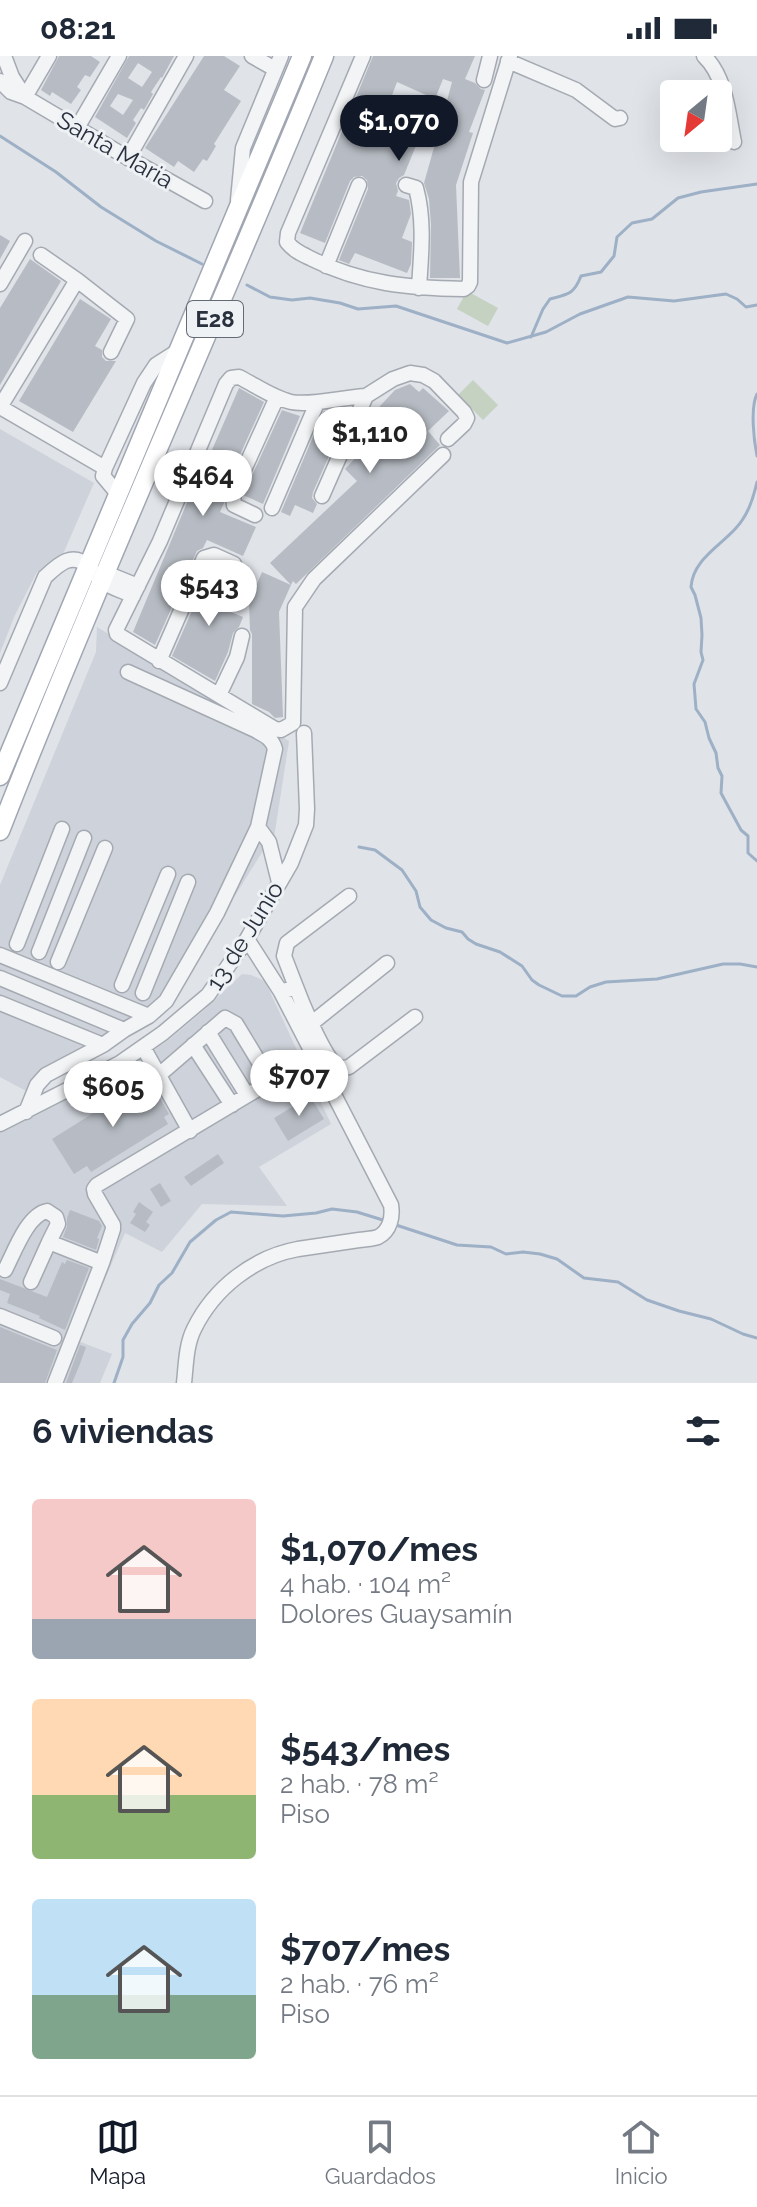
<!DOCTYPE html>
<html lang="es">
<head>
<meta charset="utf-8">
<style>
	body { margin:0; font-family:Raleway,sans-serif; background:#f2f2f3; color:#1f2937; height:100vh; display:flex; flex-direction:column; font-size:30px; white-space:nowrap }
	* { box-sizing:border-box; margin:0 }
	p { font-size:26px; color:#747a83 }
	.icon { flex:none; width:44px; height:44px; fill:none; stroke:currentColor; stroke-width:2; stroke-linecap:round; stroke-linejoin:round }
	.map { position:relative; height:1327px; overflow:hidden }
	.details { display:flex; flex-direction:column; background:#fff; flex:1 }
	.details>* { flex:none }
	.needle { width:52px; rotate:209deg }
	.tools { position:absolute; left:660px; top:24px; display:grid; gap:16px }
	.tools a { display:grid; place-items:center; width:72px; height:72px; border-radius:8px; background:#fff; box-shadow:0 8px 32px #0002; font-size:40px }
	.price { position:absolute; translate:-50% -68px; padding:0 18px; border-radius:28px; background:#fff; color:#222; font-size:26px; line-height:52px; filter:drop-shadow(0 2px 4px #0008) }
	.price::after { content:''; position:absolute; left:50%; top:48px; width:24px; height:18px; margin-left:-12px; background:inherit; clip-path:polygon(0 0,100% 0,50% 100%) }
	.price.selected { background:#111827; color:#fff }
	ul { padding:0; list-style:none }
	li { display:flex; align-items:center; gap:24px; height:200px; padding:0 32px }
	li span { display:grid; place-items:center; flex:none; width:224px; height:160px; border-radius:8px; color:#555 }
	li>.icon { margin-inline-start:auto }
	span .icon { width:96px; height:96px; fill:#fffc; stroke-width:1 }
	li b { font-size:34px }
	h2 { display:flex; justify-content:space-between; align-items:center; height:96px; padding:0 32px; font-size:34px }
	.status { display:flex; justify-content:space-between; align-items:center; height:56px; padding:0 40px; background:#fff; direction:ltr }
	.status svg { height:22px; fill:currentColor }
	.tab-bar { display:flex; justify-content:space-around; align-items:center; height:112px; border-top:2px solid #e0e1e3; background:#fff; font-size:22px; color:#747a83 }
	.tab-bar a { display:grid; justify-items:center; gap:4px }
	.tab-bar .selected { color:#111827 }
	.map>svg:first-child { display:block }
	.built { fill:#ced2da }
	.green { fill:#c5d1c1 }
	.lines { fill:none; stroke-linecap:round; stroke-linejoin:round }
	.stream { stroke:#9db0c6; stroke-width:3 }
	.building { fill:#b7bcc4; fill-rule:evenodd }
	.minor-casing { stroke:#a5aab2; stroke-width:17 }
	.major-casing { stroke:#a0a7b3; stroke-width:21 }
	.minor { stroke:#f2f4f6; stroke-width:14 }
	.major { stroke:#fff; stroke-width:18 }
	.labels { text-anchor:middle; stroke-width:6; stroke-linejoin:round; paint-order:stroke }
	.shield { fill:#eff2f5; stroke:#646a75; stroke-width:2 }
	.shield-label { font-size:22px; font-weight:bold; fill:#29303e }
	.street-label { font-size:24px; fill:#29303e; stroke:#eff2f5 }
</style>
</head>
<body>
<div class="status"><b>08:21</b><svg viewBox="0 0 49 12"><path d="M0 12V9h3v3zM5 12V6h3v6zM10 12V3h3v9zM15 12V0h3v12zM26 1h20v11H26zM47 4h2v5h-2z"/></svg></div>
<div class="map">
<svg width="757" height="1327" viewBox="0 0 757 1327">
	<rect width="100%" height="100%" fill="#e0e3e8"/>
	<!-- built -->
	<path class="built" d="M0,373L94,427L63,498L37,516L15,559L0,597Z
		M97,571L289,685L274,782L266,790L162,957L114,989L43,1030L28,1036L0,1021V829L96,596Z
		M242,918L251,919L265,925L331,1068L259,1111L287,1150L202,1148L162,1196L125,1177L78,1285L112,1298L100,1327H0V1076L139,1004L170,983L203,955Z"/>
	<!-- green -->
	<path class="green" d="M467,235L498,252L488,270L457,253Z
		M473,324L498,349L483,364L458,339Z"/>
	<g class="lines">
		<!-- stream -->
		<path class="stream" d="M0,80L56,116L101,151L156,185L202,208
			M247,229L270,241L292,244L310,242L340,247L358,253L396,250L507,287L546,276L580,258L628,241L674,245L726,238L737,243L746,251L757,249
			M531,281L543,253L550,243C569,238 574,238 581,220L601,216L614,200L617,181L632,167L652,163L678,142L701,136L757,128
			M757,338C750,352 754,385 757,400
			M757,426C753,443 748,459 736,472C719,491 693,504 691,531L695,539L701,562L702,579L701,596L703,604L694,628L696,653L705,666L709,682L716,697L718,712L722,720L721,737L741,774L748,780V797L757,805
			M359,791L375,794L402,814L416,835L420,851L431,864L446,872L462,876L468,883L476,888L500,896L522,910L532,924L539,929L562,940H576L590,931L606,926L657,923L723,908H740L757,911
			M393,1168L457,1189L491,1191L506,1198L523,1196L540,1198L557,1203L584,1222L618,1226L647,1244L679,1255L711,1263L743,1278L757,1282
			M114,1327L123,1301V1284L132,1268L150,1247L159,1229L172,1217L190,1186L216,1164L231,1156L283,1160L316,1157L332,1153L357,1156L386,1165"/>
	</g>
	<!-- building -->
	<path class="building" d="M59,0H91L100,6L90,21L85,19L77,31L81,34L71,48L52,36L50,40L41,34Z
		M129,0H174L162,22L161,21L151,36L153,38L144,54L141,52L133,64L136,67L127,82L95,61ZM138,7L152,16L142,31L128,22ZM118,38L133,44L123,59L110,50Z
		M204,0H224L240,10L224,34L241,45L214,88L216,90L207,105L203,103L194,116L178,105L174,111L145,92Z
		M373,0H475L465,23L475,27L481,33L485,34L469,76L473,77L456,129L460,222H430L431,169L429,143L424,127L440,70L450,72L456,57L445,52L452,26L443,23L435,43L397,26L388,50L426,65L404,119L399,122L396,127L398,135L396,140L409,144L411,158L402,182L412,186L411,208L407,217L355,197L349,208L339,204L368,133L367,124L362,120L354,121L350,125L325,187L300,177Z
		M0,179L10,185L0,203Z
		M30,203L61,225L0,329V252Z
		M80,243L111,263L95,290L102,294V301L106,305H116L73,376L19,345Z
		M410,328L419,336L423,332L449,355L428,375L440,389L296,528L293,525L291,529L270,507L357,425L345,413L366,391L358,383L367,364L395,334Z
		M239,332L264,346L224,434V447L220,456L256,471L243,500L207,484L203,492L197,495L155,589L133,576L196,425L198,426Z
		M340,353H350L313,436L312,442L317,448L313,457L295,449L290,460L281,456L324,355L337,360Z
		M282,354L300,360L263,448L243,439Z
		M211,512L235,525L223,553L243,561L239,571L233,577L228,596L215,625L172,600Z
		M262,516L291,529L279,556L283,661L275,662L269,656L252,648V578L250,574L249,547Z
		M149,1022L169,1058L164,1061L168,1068L91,1116L87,1110L74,1118L52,1083Z
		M310,1040L324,1063L288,1085L274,1062Z
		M218,1098L224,1107L191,1130L184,1121Z
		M160,1127L171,1145L161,1151L150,1133Z
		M139,1146L153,1156L146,1166L150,1169L145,1176L130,1167L136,1158L133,1156Z
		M70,1154L99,1165L102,1170L97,1182L99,1183L96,1194L63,1181L67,1171V1162Z
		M67,1204L89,1212L65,1274L39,1262L40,1260L7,1247L10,1238L0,1234V1223L47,1241L62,1206L65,1208Z
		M0,1271L57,1294L45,1327H0Z
		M80,1289L86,1291L80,1308L72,1327H66Z"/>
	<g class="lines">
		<defs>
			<path id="minor" d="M4,0L12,21L25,41
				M252,0L275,13
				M363,0L288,177L287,186C294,195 302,198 312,203C362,228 409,232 464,233L468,230L470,226L471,126L510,0
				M704,0C726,21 728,57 734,86
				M508,5L576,34L615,63L620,62
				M484,24L490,0
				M0,25L11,36L25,41L128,102L205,145
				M25,41L49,0
				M77,72L119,0
				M128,102L186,0
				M406,129L416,132C425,165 421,199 419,232
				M238,144L243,92L281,0
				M41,199L77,224
				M326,210L359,129
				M0,228L25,185
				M366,340C345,341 310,350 291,346C273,342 255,329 239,321L231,322L226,328L160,485L116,574L117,578L275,673L281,674L293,667L295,551L314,523L443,399
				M0,351L77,224L127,263L111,296
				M0,351L105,412
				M118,438L103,420L105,412L144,327L156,309L178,295
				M322,440L366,340L393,323L410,317L423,319L434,325L464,356L467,362L464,368L448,383
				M272,452L317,347
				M255,459L234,449L233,438L277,341
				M106,517L138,530
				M159,605L204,502L214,499L234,508
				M128,616L255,674C264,679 272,682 275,693L258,771
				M0,627L45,521C59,508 72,495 89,511C94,516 98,522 103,526C111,532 124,535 133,540
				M219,639L237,601L242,580
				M17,888L62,773
				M39,896L84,782
				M0,899L149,960
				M58,906L105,792
				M0,922L124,974
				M122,929L168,818
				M296,931L284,900L287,887L349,840
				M281,936L296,931C302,947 324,1001 337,1010C342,1013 343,1012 349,1011L415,961
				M143,937L188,826
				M0,947L103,989
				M312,967L387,907
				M208,976L247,1039
				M193,989L232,1049
				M143,991L190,1075
				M26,1056L37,1029L46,1019L103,989L124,974L149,960L166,945L217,857L258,771L269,786L279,826
				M0,1068L120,1007L163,977L208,939L247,883L291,807L306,769L307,753L304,677
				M5,1214C14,1197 27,1159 47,1155L56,1161L58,1168L49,1186
				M31,1226L49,1186L102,1207
				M0,1260L54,1282
				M55,1327L102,1207L113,1173V1169L95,1138L94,1133L97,1129L258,1033L263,1029L264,1023L262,1011L236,968L225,962L159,1019
				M184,1327C186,1309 186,1289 194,1273C214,1232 254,1201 298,1193C319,1190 339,1187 359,1184C365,1183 373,1183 378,1181C390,1175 393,1161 391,1149L281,936L247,883"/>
			<path id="major" d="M0,720L302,0
				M0,775C102,514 218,259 324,0"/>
		</defs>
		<!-- minor casing -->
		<use href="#minor" class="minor-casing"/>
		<!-- major casing -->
		<use href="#major" class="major-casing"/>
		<!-- minor -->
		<use href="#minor" class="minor"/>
		<!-- major -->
		<use href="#major" class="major"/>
	</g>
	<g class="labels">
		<!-- shield labels -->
		<rect class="shield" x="187" y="245" width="56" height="36" rx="6"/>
		<g class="shield-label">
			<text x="215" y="271">E28</text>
		</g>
		<!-- street labels -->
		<g class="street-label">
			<text transform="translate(115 94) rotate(30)" y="8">Santa Maria</text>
			<text transform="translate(245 880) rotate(-58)" y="8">13 de Junio</text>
		</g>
	</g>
</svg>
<div class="tools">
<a><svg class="needle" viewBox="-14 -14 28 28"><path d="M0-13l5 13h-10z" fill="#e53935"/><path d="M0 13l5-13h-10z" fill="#747a83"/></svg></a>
</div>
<b class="price selected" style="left:399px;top:107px">$1,070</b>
<b class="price" style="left:370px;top:419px">$1,110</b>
<b class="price" style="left:203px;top:462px">$464</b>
<b class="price" style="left:209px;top:572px">$543</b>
<b class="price" style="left:299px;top:1062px">$707</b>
<b class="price" style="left:113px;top:1073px">$605</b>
</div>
<section class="details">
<h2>6 viviendas<svg class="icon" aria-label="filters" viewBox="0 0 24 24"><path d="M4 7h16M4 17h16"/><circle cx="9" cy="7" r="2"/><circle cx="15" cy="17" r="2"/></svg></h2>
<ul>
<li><span style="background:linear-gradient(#f6c9c9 75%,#9aa5b1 0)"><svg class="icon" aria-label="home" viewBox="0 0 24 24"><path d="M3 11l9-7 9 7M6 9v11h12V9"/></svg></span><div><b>$1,070/mes</b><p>4 hab. · 104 m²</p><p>Dolores Guaysamín</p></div></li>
<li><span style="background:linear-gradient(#ffd9b3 60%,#8fb573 0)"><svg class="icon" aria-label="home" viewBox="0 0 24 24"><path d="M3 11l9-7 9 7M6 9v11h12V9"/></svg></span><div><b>$543/mes</b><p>2 hab. · 78 m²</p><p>Piso</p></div></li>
<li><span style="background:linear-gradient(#bfe0f5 60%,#7fa58c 0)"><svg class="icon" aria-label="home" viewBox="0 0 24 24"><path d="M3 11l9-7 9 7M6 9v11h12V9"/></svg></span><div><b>$707/mes</b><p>2 hab. · 76 m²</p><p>Piso</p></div></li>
</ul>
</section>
<nav class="tab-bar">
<a class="selected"><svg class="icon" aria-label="map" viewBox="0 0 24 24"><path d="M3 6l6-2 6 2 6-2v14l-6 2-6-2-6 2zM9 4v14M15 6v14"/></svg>Mapa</a>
<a><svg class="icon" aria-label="saved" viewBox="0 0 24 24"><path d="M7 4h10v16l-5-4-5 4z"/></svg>Guardados</a>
<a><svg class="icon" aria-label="home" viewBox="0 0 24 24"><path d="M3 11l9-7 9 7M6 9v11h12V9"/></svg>Inicio</a>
</nav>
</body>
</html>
